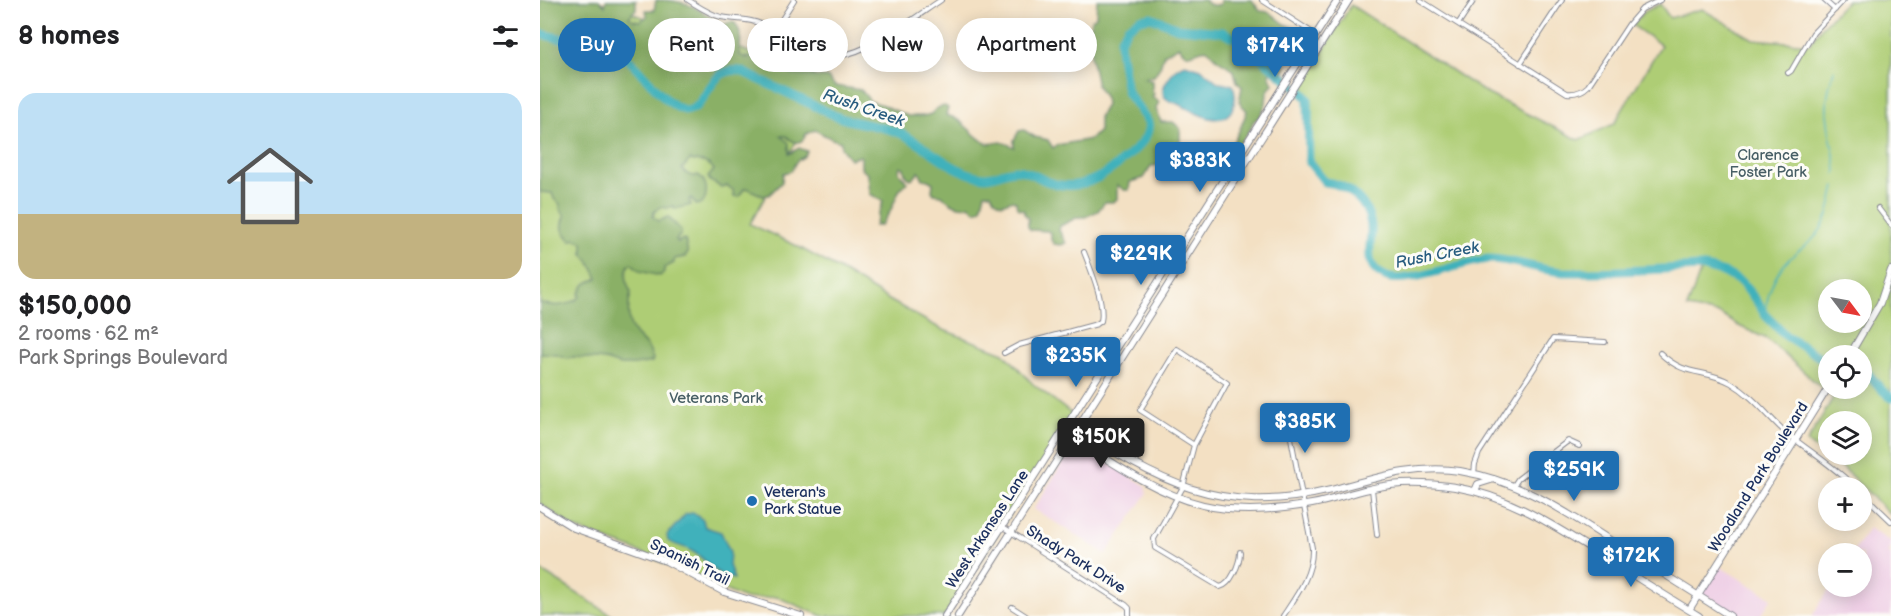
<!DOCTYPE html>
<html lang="en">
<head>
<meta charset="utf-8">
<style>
	body { margin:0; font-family:"Balsamiq Sans",sans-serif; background:#f2f2f2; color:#202124; height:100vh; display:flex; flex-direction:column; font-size:22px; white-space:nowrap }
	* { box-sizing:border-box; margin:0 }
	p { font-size:20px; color:#757577 }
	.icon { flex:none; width:33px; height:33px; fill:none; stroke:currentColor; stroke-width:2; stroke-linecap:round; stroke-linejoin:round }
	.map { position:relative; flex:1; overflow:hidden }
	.details { display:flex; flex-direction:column; background:#fff; width:540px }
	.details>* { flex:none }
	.guide { position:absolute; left:18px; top:18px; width:570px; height:54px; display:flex; gap:12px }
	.needle { width:39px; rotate:122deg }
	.fabs { position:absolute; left:1278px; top:279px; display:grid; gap:12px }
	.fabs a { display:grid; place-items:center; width:54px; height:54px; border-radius:50%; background:#fff; box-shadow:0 3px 15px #0003; font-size:30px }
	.price { position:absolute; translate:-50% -51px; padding:0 14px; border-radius:6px; background:#1f6fb2; color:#fff; font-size:20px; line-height:39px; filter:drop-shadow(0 2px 3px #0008) }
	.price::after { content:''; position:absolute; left:50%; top:36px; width:18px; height:14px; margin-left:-9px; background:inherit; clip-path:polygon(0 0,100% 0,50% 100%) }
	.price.active { background:#222; color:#fff }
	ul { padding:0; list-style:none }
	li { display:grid; align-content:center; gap:12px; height:318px; padding:0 18px }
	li+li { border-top:2px solid #e0e0e0 }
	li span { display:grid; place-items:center; height:186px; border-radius:18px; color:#555 }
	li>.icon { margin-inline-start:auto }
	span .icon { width:108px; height:108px; fill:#fffc; stroke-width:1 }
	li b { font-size:26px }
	h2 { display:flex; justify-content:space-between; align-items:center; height:72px; padding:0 18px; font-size:26px }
	.pill { padding:0 21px; border-radius:27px; background:#fff; box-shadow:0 3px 15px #0003; font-size:21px; line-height:54px }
	.pill.active { background:#1f6fb2; color:#fff }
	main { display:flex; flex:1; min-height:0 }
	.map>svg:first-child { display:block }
	.built { fill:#efd0e6 }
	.green { fill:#aecd74; stroke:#647e69; stroke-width:1.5; fill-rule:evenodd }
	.forest { fill:#8ab066; stroke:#527062; stroke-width:1.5 }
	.water { fill:#41b1bb; stroke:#2e708c; stroke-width:1.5 }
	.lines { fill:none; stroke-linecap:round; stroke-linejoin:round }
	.stream { stroke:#41b1bb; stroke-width:1.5 }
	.river { stroke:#41b1bb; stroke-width:9 }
	.street-casing { stroke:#878890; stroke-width:6 }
	.secondary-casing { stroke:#878890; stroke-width:8 }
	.street { stroke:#fff; stroke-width:4 }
	.secondary { stroke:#fff; stroke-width:6 }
	.poi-dot { fill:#1f6fb2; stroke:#fdfcf7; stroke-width:2 }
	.labels { text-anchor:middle; stroke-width:6; stroke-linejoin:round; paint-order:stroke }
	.park-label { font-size:15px; fill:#475e65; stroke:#fdfcf7 }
	.street-label { font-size:15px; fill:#1b2f5e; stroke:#fdfcf7 }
	.poi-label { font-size:15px; fill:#1b2f5e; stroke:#fdfcf7; text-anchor:start }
	.water-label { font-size:16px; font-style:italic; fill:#285c7f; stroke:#fdfcf7 }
</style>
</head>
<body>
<main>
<section class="details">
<h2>8 homes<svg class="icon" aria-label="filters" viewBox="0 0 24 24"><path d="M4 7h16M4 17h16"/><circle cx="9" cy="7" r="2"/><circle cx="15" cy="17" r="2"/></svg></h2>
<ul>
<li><span style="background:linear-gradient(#bfe0f5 65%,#c2b280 0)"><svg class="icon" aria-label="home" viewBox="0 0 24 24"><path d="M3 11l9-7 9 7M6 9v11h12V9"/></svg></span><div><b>$150,000</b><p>2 rooms · 62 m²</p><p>Park Springs Boulevard</p></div></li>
</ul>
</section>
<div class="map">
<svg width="1351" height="616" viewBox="0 0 1351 616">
	<rect width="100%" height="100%" fill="#fdfcf7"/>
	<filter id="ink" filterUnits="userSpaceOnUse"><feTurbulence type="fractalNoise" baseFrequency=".0167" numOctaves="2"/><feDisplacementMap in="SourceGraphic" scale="12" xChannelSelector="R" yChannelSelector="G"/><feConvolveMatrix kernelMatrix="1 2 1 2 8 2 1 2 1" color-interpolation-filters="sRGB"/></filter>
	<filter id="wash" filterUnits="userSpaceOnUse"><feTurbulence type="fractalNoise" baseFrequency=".008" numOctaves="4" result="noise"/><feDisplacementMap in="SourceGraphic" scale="24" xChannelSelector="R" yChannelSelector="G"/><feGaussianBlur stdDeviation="1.35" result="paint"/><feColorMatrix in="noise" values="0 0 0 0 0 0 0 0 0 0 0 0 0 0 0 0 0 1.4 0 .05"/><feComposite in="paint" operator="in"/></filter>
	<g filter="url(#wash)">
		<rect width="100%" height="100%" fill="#f3e0c3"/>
		<!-- built -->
		<path class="built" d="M539,445L606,486L607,494L566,554L494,509L533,446Z
			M1329,528L1351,542V547L1348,553L1351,555V616H1272L1291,587L1322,586V554L1312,553Z
			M1179,566L1232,598L1220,616H1198L1162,593Z"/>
		<!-- green -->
		<path class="green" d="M0,0H55L114,21L174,38L211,53L253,61L288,85L210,224L255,245L302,271L349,300L401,329L464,353L493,384L533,415L405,616H282L237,597L205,599L90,548L34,528L0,503Z
			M1307,0H1351V515L1302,467L1295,464L1267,442L1293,398L1227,339L1199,326L1180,314L1147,308L1162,267L1024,272L951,259L862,278H850L833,269C829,254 833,240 831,225C828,202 809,184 785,182L769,162L768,99L759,90L811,5L946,93L1039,140L1074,124L1121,45L1092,25L1104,12L1120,4L1130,18L1162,9L1213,39L1270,44L1280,29ZM1288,290H1322V322H1288ZM1288,356H1322V388H1288ZM1288,422H1322V454H1288Z
			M0,570L73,616H0Z"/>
		<!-- forest -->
		<path class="forest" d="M0,0H59L65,6L66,0H96V9L89,17L93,20L101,21L107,16L106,10H114L116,0C151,0 156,9 183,25L191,22L195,23C203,34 200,42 200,55C206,60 211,57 218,55L223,57L231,67H239L253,75L287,77L295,86L321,90L330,101L343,105L368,116H383L391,114L397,108L405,106L408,108L406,115C425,119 430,135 446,143C453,145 455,142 461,142C464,143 471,145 474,147V140L479,131L484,130L495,137L508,140L513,148L517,145L551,139L559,131V117L566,105L565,98L557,86L551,57V20L556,16L557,0H665C669,6 674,6 681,4V0H712L720,11C734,11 737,20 747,25C754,29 760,29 766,34V37C757,49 748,43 738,42L737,46L745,56V68L741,71H731L729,74L733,84L727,92L726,104L720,116L713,122L711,128L698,146L687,168L684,169L680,163C683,153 688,150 693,142C699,134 703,121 707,111L699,102L702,87L697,82L694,71C689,66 684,64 678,60C675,58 672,52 668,50C658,46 648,64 639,46L624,54L620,67L614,76L605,78L612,81V91L614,94L612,97L619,102L616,109L621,122H633L640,128V146L625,153L620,165L611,166L604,178L590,182L589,190H584L577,185V199L573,202H565L558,211L545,217H538L520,226L519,230L526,243L521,245L514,244L511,240V234L508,231L491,230L488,227V218L484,213V210L477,208L476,202L473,200L461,204L454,199L451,193H445L441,209L435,211L429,205C420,210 408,202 402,195L394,194L392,191L393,183L388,180L383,179L379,171L376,176L371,179C366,177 364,174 364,168L360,166L359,172L367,182L359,191L350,212L341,225L335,226L343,201L330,194C330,186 328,182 328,174L321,168V158L320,156L310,159L301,148V142L292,139L275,130L266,134C262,146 253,143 246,136H241L249,143V154L259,148L267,151C265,159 262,156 257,161C254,163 254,168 251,171L243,173L242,182L229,195L223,196L207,188L204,189L199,197L194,196L193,190L187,186L181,187L170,181L168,177L174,170C168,160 160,163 150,160L142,169C146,174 151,178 158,175C168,181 168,194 163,203L156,205L151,198L149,200L151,205L135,209L133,206L127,208L121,207L114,212L113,217L119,221L128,217L141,230V234L136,240L138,242L143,239L145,240L148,253L145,257L134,259V263L124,268V272L120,276L100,271L91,263C84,269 86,284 91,292C88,305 86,324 96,335C104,343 110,348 113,359L112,362L95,365H80L65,360L34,357L26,358L17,354L0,353V303C14,307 28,307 40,297L39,294L45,284L58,278L49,261L43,254V242L34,239L31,241C23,230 20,231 25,216L20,209V204L14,199L12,193L0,192Z"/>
		<!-- water -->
		<path class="water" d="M645,64L661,69L679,83L693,85C696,93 696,99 693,108C683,130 655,113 641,105C635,102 627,102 624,96C621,90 625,84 628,79C632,72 638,66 645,64Z
			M153,513L163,520L165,527L181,532L190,552L189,565L194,579C170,574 170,560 150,550C143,546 134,545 128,541L127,535L146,514Z"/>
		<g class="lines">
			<!-- stream -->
			<path class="stream" d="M1294,70C1288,87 1285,104 1288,122C1290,140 1296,156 1296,174
				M1225,314C1228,289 1236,269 1256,253C1262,248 1269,243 1274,238C1288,223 1291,205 1295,186"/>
			<!-- river -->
			<path class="river" d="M0,33C23,43 52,37 72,47C95,58 124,107 145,110C168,113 166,65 201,71L298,117C320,125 344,125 364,135C390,148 415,175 445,177C456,177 465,170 476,170C487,170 497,177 506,181C537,194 565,177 588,156C598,147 611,136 608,122L587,92L581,55L580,40L588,27L600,19L611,17L638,28L683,32L699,40L763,93L768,99L769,162L785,182C808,184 828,202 831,225C833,246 820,266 847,277C868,285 923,261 949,259C970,258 1003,272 1026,272C1071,273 1117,269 1163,267L1185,273L1201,282L1216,300L1226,316L1246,336L1281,358H1288
				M1322,366L1341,389L1351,398"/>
		</g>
	</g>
	<g filter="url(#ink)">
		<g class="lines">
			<defs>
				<path id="street" d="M148,0C158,6 169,14 181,17C195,20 208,18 221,24C240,32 254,47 273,54C311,69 369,21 401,0
					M722,0L776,35
					M880,0L1027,93C1036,94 1042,92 1048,86L1089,24L1102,9L1120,0
					M1284,0L1295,10
					M918,24L934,0
					M235,30L254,0
					M980,64L1022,0
					M1248,73L1251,71L1273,33L1304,0
					M1338,208L1351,225
					M637,349L687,383L654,445L600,410Z
					M464,353L479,345L557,324L561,321C565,303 551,270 544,252
					M1120,353C1146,378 1164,368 1191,383C1212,395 1226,414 1243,430C1267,450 1294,466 1316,488
					M654,445L643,487L614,539L615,548L680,587C691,585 700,563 700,552
					M934,474L935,464L939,453L1013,339L1065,342
					M974,485L978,479L1028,441L1039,446
					M832,489L837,535
					M1322,493L1351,521
					M463,527L586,605L589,608V616
					M472,607L486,616
					M743,616C757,595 773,574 772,548L747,417"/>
				<path id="secondary" d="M1309,356L1340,303L1351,270
					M528,423C619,482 680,517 791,490C833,479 875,464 920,471C981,481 1028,513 1079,546C1116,569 1153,592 1190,616
					M523,431C567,459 612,492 663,505C697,513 738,510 772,504C791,501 810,493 829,489C856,482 888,483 915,487C971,497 1011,524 1058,553C1092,574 1125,596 1159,616
					M935,491L938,484L954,479
					M0,507L34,528L126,561L184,592L261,616
					M1071,561L1080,546
					M1149,610L1288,388
					M405,616L798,0
					M418,616L809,0"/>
			</defs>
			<!-- street casing -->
			<use href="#street" class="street-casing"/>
			<!-- secondary casing -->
			<use href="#secondary" class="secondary-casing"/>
			<!-- street -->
			<use href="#street" class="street"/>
			<!-- secondary -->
			<use href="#secondary" class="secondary"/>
		</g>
	</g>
	<!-- markers -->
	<circle class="poi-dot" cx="212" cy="501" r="6"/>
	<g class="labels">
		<!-- park labels -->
		<g class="park-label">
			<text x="1228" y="160">Clarence<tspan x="1228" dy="17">Foster Park</tspan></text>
			<text x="176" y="403">Veterans Park</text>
		</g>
		<!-- street labels -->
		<g class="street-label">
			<text transform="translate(1218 477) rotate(-58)" y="5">Woodland Park Boulevard</text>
			<text transform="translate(447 529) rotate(-57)" y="5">West Arkansas Lane</text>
			<text transform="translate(536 559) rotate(32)" y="5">Shady Park Drive</text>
			<text transform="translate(150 562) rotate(26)" y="5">Spanish Trail</text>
		</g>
		<!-- poi labels -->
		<g class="poi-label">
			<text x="224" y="497">Veteran's<tspan x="224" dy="17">Park Statue</tspan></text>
		</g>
		<!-- water labels -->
		<g class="water-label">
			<text transform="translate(324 107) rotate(19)" y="6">Rush Creek</text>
			<text transform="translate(897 254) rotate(-11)" y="6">Rush Creek</text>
		</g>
	</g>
</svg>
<div class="fabs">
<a><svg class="needle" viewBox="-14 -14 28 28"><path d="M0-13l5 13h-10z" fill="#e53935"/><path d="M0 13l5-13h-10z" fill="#757577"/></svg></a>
<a><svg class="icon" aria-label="locate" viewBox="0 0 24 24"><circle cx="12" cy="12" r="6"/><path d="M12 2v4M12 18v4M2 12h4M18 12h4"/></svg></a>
<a><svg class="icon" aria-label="layers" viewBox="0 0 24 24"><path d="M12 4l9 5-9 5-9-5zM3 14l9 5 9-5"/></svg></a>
<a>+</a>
<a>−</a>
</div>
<b class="price" style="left:735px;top:78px">$174K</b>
<b class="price" style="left:660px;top:193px">$383K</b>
<b class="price" style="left:601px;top:286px">$229K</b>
<b class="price" style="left:536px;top:388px">$235K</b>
<b class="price" style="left:765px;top:454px">$385K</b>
<b class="price active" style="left:561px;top:469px">$150K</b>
<b class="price" style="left:1034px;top:502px">$259K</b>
<b class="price" style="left:1091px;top:588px">$172K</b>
<div class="guide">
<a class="pill active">Buy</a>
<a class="pill">Rent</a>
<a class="pill">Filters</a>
<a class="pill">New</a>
<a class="pill">Apartment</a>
</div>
</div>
</main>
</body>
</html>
